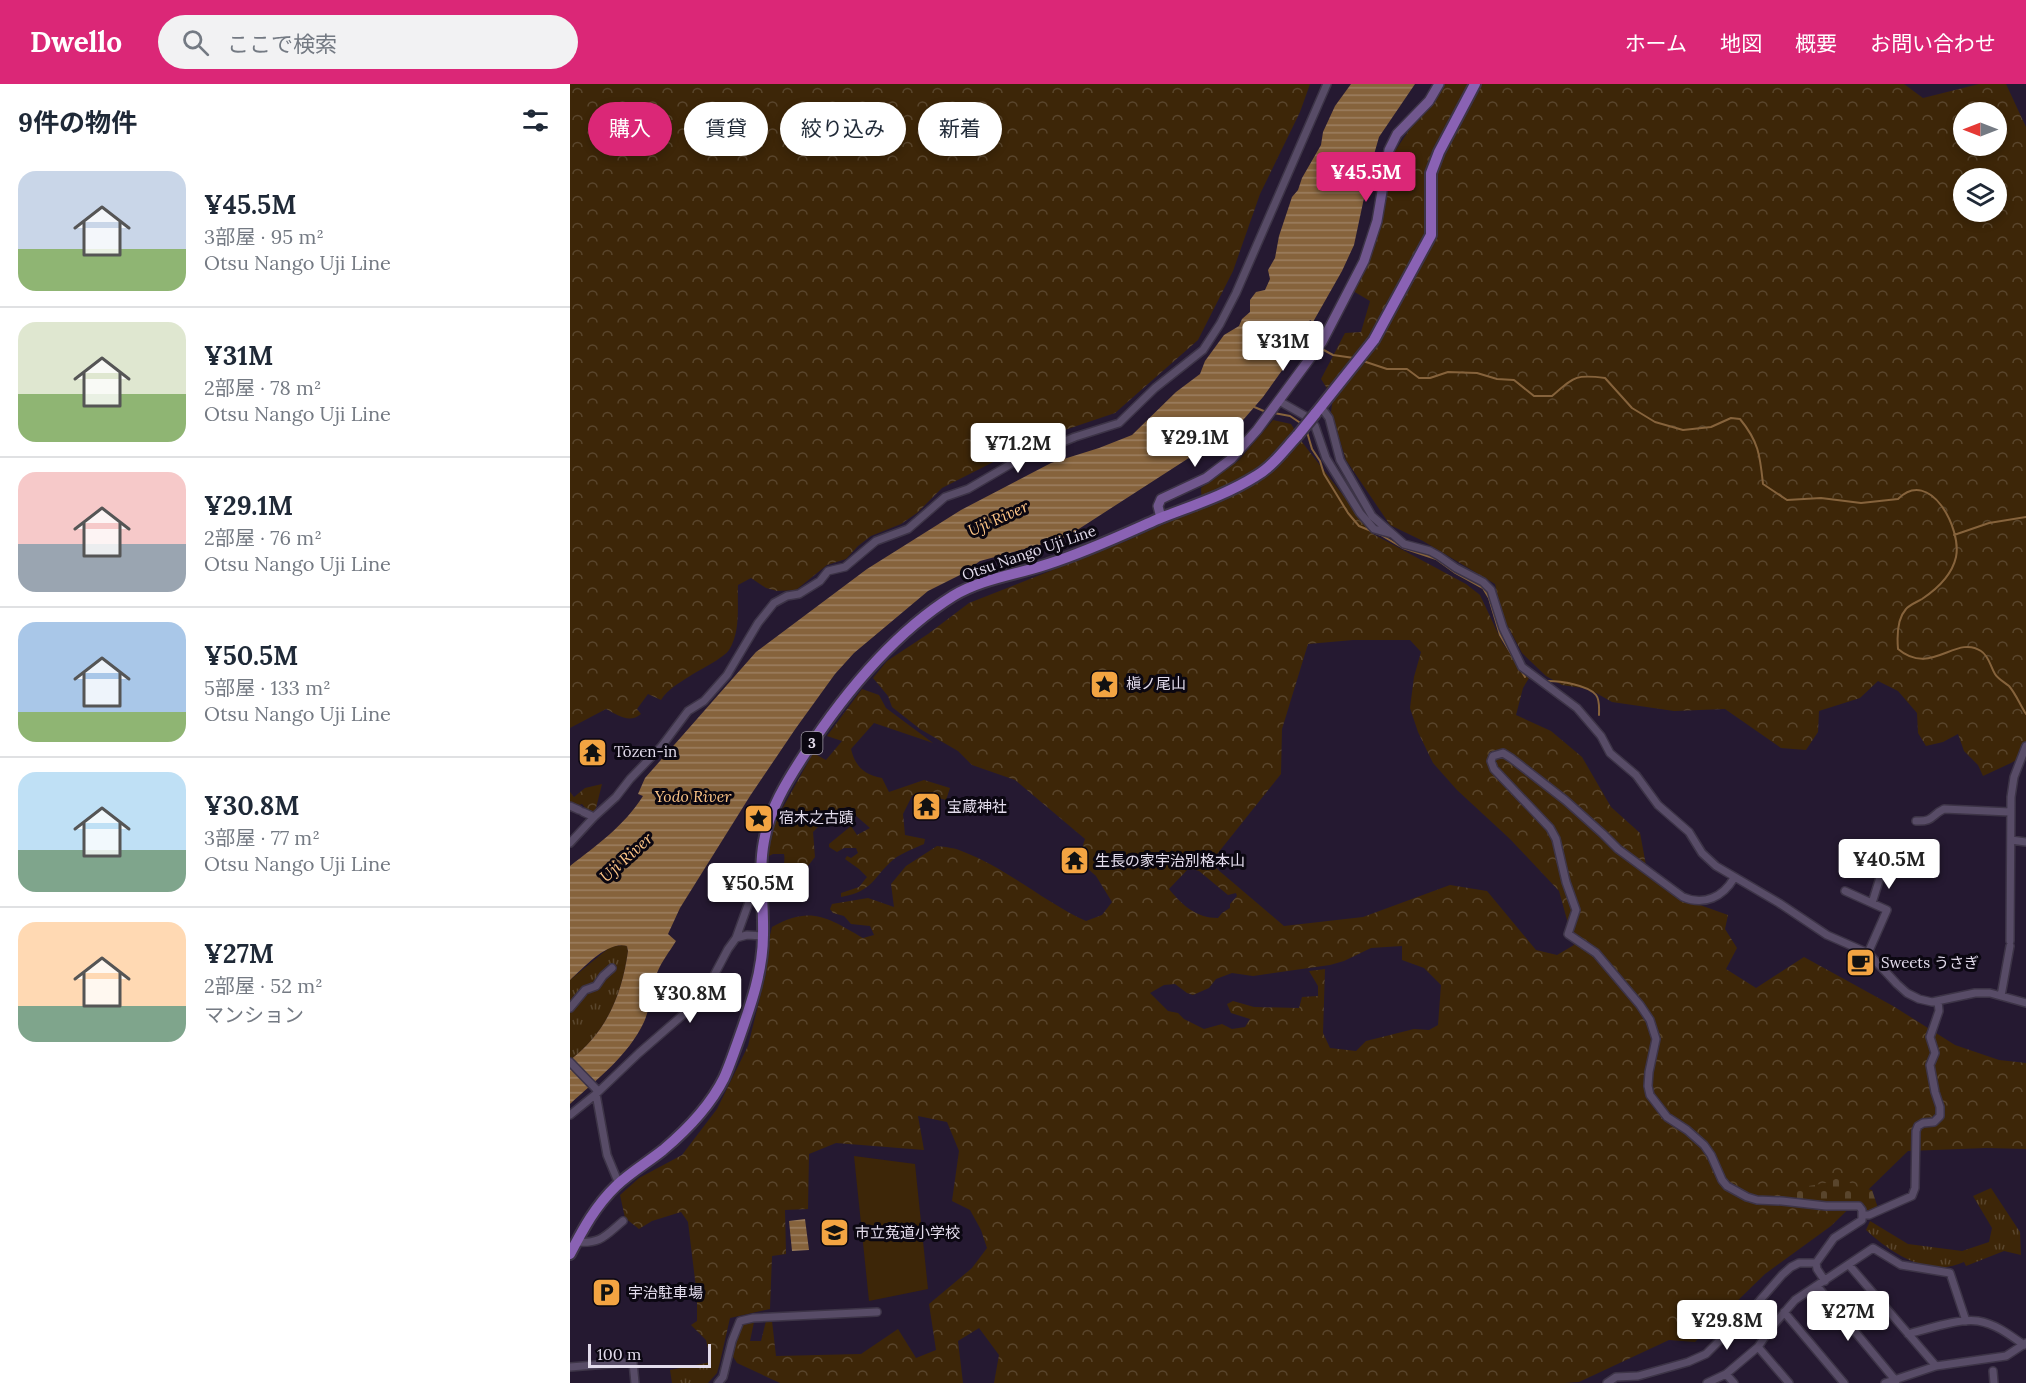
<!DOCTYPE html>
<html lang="ja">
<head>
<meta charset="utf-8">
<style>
	body { margin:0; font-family:Lora,"Noto Sans JP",serif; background:#f2f2f3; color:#1f2937; height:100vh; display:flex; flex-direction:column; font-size:22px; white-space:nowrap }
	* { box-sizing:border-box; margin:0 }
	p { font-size:20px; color:#747a83 }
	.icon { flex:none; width:33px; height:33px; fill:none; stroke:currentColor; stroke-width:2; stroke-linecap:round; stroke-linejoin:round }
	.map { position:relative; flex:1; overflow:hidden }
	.sheet { display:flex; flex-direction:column; background:#fff; width:570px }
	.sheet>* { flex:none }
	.banner { position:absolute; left:18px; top:18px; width:570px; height:54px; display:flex; gap:12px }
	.needle { width:39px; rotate:270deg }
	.buttons { position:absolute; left:1383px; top:18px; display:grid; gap:12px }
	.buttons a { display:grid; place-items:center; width:54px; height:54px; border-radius:50%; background:#fff; box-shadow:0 3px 9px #0003; font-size:30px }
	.scale { position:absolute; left:18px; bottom:15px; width:123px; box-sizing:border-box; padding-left:6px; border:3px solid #e3dcec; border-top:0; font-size:16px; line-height:21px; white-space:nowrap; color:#e3dcec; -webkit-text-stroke:4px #0b0711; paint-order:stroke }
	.price { position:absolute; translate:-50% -51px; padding:0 14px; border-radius:6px; background:#fff; color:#222; font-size:20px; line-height:39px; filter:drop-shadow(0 2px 3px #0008) }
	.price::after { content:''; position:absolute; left:50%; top:36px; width:18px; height:14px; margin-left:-9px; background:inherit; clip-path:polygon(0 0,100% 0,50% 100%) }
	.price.active { background:#db2777; color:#fff }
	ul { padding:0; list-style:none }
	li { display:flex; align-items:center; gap:18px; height:150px; padding:0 18px }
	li+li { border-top:2px solid #e0e1e3 }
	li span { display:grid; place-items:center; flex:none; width:168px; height:120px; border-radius:18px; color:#555 }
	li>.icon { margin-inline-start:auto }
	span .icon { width:72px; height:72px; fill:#fffc; stroke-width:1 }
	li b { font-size:26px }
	h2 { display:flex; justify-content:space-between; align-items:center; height:72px; padding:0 18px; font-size:26px }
	.pill { padding:0 21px; border-radius:27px; background:#fff; box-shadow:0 3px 9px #0003; font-size:21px; line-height:54px }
	.pill.active { background:#db2777; color:#fff }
	header { display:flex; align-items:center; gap:36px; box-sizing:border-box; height:84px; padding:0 30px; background:#db2777; color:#fff }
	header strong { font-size:28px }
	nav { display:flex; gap:33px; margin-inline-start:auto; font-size:21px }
	.search { width:420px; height:54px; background:#f2f2f3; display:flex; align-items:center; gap:15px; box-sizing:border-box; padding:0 21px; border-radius:33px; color:#747a83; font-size:22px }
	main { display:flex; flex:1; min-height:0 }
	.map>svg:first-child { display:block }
	.grass { fill:url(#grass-tufts) }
	.forest { fill:url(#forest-crowns); fill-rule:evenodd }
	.cemetery { fill:url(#cemetery-stones) }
	.garden { fill:#3d2608 }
	.water { fill:url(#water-rules) }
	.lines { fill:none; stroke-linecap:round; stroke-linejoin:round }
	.stream { stroke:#86633c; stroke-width:2 }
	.street-casing { stroke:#3d3447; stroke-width:10 }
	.secondary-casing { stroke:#3d3447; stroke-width:12 }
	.primary-casing { stroke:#3d3447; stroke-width:14 }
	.street { stroke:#584c67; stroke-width:7 }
	.secondary { stroke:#71578e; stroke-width:9 }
	.primary { stroke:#8a62b4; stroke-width:10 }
	.primary-bridge-casing { stroke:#3d3447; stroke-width:14; stroke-linecap:butt }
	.primary-bridge { stroke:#8a62b4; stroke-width:10 }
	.labels { text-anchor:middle; stroke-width:6; stroke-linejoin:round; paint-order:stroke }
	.shield { fill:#0b0711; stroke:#a29caa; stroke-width:1.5 }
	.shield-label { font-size:14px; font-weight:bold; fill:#e3dcec }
	.street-label { font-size:15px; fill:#e3dcec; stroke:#0b0711 }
	.poi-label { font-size:15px; fill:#e3dcec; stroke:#0b0711; text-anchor:start }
	.water-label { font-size:16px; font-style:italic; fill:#fcc486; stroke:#0b0711 }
</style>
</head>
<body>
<header>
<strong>Dwello</strong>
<div class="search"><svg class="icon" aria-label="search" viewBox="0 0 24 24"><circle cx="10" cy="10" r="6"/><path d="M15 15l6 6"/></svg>ここで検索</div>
<nav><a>ホーム</a><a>地図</a><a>概要</a><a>お問い合わせ</a></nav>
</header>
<main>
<section class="sheet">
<h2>9件の物件<svg class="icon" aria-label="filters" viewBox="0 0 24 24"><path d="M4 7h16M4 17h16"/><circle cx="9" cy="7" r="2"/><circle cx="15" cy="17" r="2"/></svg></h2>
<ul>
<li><span style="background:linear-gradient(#c9d6e8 65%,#8fb573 0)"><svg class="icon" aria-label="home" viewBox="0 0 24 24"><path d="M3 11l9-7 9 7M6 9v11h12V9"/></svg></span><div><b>¥45.5M</b><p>3部屋 · 95 m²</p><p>Otsu Nango Uji Line</p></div></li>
<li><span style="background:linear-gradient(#dfe7d0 60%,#8fb573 0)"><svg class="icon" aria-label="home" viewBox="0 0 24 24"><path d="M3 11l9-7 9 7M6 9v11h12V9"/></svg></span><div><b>¥31M</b><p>2部屋 · 78 m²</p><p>Otsu Nango Uji Line</p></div></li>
<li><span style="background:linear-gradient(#f6c9c9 60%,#9aa5b1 0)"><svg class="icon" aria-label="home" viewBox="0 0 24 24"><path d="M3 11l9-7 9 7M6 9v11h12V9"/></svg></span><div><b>¥29.1M</b><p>2部屋 · 76 m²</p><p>Otsu Nango Uji Line</p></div></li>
<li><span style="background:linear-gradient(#a9c7e8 75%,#8fb573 0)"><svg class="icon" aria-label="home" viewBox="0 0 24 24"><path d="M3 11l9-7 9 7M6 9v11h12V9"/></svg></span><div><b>¥50.5M</b><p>5部屋 · 133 m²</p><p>Otsu Nango Uji Line</p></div></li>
<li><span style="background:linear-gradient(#bfe0f5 65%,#7fa58c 0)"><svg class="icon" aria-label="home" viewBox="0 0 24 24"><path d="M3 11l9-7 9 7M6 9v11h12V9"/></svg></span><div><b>¥30.8M</b><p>3部屋 · 77 m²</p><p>Otsu Nango Uji Line</p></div></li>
<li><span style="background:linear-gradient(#ffd9b3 70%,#7fa58c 0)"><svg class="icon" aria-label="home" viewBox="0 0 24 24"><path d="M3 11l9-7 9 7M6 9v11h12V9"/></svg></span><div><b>¥27M</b><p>2部屋 · 52 m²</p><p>マンション</p></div></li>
</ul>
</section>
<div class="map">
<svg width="1456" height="1299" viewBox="0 0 1456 1299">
	<defs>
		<pattern id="grass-tufts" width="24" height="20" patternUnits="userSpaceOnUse" patternTransform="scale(1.5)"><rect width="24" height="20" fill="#3d2608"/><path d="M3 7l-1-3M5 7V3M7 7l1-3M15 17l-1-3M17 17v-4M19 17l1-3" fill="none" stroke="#59452c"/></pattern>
		<pattern id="forest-crowns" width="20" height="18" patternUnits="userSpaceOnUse" patternTransform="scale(1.5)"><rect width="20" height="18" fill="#3d2608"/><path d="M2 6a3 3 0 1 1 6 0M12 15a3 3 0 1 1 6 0" fill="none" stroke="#59452c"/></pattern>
		<pattern id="cemetery-stones" width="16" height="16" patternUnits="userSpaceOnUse" patternTransform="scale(1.5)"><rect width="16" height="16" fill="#3d2608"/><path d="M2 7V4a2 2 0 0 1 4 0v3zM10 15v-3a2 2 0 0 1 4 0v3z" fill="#59452c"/></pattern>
		<pattern id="water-rules" width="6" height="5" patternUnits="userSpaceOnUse" patternTransform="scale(1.5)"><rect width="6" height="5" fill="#86633c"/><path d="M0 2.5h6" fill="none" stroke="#9d8062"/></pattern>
	</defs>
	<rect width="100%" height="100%" fill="#251931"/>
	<!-- grass -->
	<path class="grass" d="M53,861L57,862L58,867C52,911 36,949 0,976V896L40,863Z
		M1421,1104L1450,1148L1451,1171L1434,1167L1396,1182L1394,1178C1359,1194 1322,1170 1296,1146L1300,1137L1338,1160L1392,1167L1419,1158L1422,1144L1403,1112Z
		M141,1278H150L147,1289L138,1299H102L100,1286Z"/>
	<!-- forest -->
	<path class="forest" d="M0,0H740L730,28L690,110L663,187L628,256L545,329L471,354L372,404L347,429L331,440L301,452L288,462L276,475L257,481L226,506L207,507L196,504L181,494L168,501C167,522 171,547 159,566C154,574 129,586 120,592C109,599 98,605 91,616L78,610L67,625L71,630C59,640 48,631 36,625L0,644Z
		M870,0H1334L1353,14L1409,0H1436L1456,43V667L1451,673L1441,679L1413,692L1408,681L1394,667L1388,650L1373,658L1356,662L1348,649L1347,629L1328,607L1308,597L1290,614L1249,627L1248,648L1236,666L1211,664L1155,625L1104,627L1042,618L1019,605L992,601L976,592L952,569L932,531L925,500L853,457L820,441L776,376L761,328L763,314L751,295L775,249L791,248L800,217L783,207L825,67ZM1394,28H1426V62H1394ZM1394,94H1426V128H1394Z
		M703,336L721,340L732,358L803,450L896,500L910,511L933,560L959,594L953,604L946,631L981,647L1012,673L1041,723L1070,749L1078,792L1114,818L1130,821L1158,831L1155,845L1167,864L1156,885L1186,904L1234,873L1323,922L1385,961L1429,976L1456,979V1065L1416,1064L1338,1067L1261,1142L1195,1190L1125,1258L1099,1256L1009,1298L995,1299H424L429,1271L409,1244L388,1257L393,1299H210L167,1279L162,1271L172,1241L184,1238L180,1257H191L196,1237H202L206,1272L291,1270L328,1245L346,1274L366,1266L359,1220L402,1184L417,1164L411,1146L400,1126L382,1117L389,1067L377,1038L348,1032L354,1066L266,1059L239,1070L238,1125L215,1126L216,1170L202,1172L200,1225L160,1234L150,1278H141L136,1256L121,1241L127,1237V1212L118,1138L111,1128L82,1137L69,1145L55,1134L50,1111L69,1094L112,1071L147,1025L178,962L196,889L198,859L202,843C241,821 258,834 293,854L304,851L300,842L281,840L274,832L263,829L260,825L262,820L298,814L324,823L321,800L336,782L367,762C376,763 386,764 394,768C438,785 474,818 516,837L532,831L542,818L526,792L508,776L515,755L445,696L402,681L388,667L350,645L322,623L318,612L303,594L317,577L358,550L399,519L556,457L632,423L631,404L669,376ZM783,556H840L851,568L844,593L840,624L848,648L863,679L887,706L940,755L989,807L1004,861L987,871L966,866L917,807L880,801L793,833L714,842L640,779L711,690L712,645L738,560ZM619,784L629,787L658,811L666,809L667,812L660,820V824L652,829L648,834C626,834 612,821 599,805ZM832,862V876L854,884L871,901L868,941L859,946L844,945L796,957L786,967L760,964L753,949L755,885L739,887L748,902V912L732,913L729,924L684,923L663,917L657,920L661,929L680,935L675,943L662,945L652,940L634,945L614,935L608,929L598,927L580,909L594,901L605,900L617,909L623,911L639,904L646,895L662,889L683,892L760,881L774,877L801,864Z
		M292,605L309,611L316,624L363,659L304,639L281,665C285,682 294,691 312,694L319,708L354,696L380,704L376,716L350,709L342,712L333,730L335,751L355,755L354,760C345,764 332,769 324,775C302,794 304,807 271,813V809L289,803L297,793L289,785L275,775L277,772L281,774L288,769L286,764H274L267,768L259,763V760L281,742L287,751L300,744L276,723L258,733L243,748L245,773L230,792L213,794C211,785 216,779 214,770H203L197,773L206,736L243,669L256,676L272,657L257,652Z
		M32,700L25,728L17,726L12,720L6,722L0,720V708L4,713L15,704Z"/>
	<!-- cemetery -->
	<path class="cemetery" d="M1272,1092L1284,1102L1302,1106L1308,1124L1297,1128L1291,1118L1229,1116L1220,1109L1227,1104L1256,1099Z"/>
	<!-- garden -->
	<path class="garden" d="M284,1072L345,1080L358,1205L299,1217Z"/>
	<!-- water -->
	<path class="water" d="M781,0H845L809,53L801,81L784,161L772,187L743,238L740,236L734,247L738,250L693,313L667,343L501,450L491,455L410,477L390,491L358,507L284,569L265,590L226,644L180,712L110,824L98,850L106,857C100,867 91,878 87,889C81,905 81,922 74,938C58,972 27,995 0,1020V976C36,949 52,911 58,867L57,862C37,857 15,883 0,896V782C27,761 54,742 73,712L68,710L75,694L186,568L297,485L391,426L481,379L529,364L562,351L606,308L630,290L635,277L654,251L669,242L672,235L680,228V216L686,208L695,206L700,195L698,186L705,174L709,152L722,113L728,106L732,94L751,61L753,48L765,22Z
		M235,1135L239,1166L222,1167L219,1137Z"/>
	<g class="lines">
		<!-- stream -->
		<path class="stream" d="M732,253L745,261
			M750,264L763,271L784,274
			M793,277L817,285H837L849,294H860L878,288L907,289L927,295L944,296L964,312H982C1004,293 1005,290 1035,294L1062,324L1085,338L1113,346L1141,343L1161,334L1170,335C1189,358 1190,372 1193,400L1217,416L1251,414L1291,419L1328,415C1360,383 1392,445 1386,473C1382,491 1367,505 1352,515C1347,518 1339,521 1336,525C1327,535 1327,553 1328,565C1361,593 1386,550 1411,567C1419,572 1420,582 1425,590C1428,595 1434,598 1439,602C1446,610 1450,621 1456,630
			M682,322L696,328
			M704,329L720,332L732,340
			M737,348L742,365L750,377L754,390L778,429L789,442L811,451L833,464L866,475L884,488L913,504L919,514L930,551L955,593
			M1384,451L1419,439L1456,433
			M978,597C990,597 1018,601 1026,611C1030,616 1029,624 1029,631"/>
		<defs>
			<path id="street" d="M709,317L739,334L745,342L756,374L790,429L804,445L822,450
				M751,323L759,334L770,376L802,432L834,460L860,467L869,472L886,484L913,498L921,506L933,544L952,583L1007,624L1031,652L1040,669L1066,691L1088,721L1119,748L1132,769L1146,782L1209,819L1257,851L1298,869L1327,900L1337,909L1349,915L1362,918L1405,909H1420L1456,919
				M0,722L9,726
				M13,728L24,733
				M1346,737C1364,738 1361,731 1374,725L1440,728
				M1441,756L1456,758
				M0,759L24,733L46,713L60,695L91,663L118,627L134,617L157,591L188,539L204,519L217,512L229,510L250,497L258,487L275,483L306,457L338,445L375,413L398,405L446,377L505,353L549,339L585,304L633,266L650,240L666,209L757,0
				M1275,807L1317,826L1298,869
				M1302,819L1313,784
				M166,854L187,796L190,793
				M1440,857L1441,713L1444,693L1456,662
				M1431,912L1440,862
				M0,924L15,906L26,902L33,892L42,884
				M0,978L28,1007
				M26,1010L37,1071L49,1100
				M0,1031L26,1010L69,969L115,929L141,897L158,865L166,854L177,851L193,852
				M1293,1131H1299L1342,1112L1345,1104L1346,1047L1348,1042L1353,1039L1364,1038L1370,1032V1023L1365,1008L1360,981L1365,969L1360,953L1369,927L1368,917
				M6,1158C31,1160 35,1152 53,1137
				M1246,1179L1247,1185L1255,1197
				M1279,1181L1366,1282
				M1247,1202L1326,1297
				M1214,1228L1274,1299
				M1338,1250C1358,1245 1389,1234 1408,1237C1426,1240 1440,1251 1454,1261
				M1188,1263L1219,1299
				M0,1283L63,1278L65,1299
				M1423,1287L1424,1299
				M1156,1290L1164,1299
				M148,1299L153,1293L162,1257L170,1237L183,1234L307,1228
				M1037,1299L1046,1293L1068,1292L1118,1278L1136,1270L1152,1254L1172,1245L1178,1230L1212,1191L1221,1183L1229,1179H1246L1264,1154L1292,1136V1126L1289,1122H1256L1212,1117L1187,1116L1177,1113L1157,1102L1152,1096L1141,1071L1134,1061L1117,1046L1097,1033L1080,1011L1078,1002L1079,988L1086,955L1080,936L1070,921L1026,869L998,850L1006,826L996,798L986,755L980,744L924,685L921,677L923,672L933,669L941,674L995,716L1033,750L1048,765L1113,813C1134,822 1153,813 1164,794
				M1137,1299L1156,1290L1188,1263L1200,1245L1225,1216L1303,1164L1331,1181L1380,1189L1396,1237
				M1315,1299L1366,1282L1436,1272L1456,1259"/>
			<path id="secondary" d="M591,434L588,422L591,415L636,394L661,375L687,346L752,258L794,177L807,137L819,66L827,50L859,17L869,0"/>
			<path id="primary" d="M745,330L804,256L861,151V89L869,68L905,0
				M0,1170C13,1145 26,1121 46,1102C61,1088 78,1078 93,1066C118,1045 140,1022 154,994C159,983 163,971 167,960C179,926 193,889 193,851C194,819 188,788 194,757C199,726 217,697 234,671C273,611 321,551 383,512C413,494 446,491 478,480C516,468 552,451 588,435C621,422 656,411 686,392C703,382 715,365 728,351"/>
		</defs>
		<!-- street casing -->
		<use href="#street" class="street-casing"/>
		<!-- secondary casing -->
		<use href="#secondary" class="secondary-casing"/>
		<!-- primary casing -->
		<use href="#primary" class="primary-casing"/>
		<!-- street -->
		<use href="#street" class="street"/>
		<!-- secondary -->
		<use href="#secondary" class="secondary"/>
		<!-- primary -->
		<use href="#primary" class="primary"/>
		<defs>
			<path id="primary-bridge" d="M728,351L745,330"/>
		</defs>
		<!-- primary-bridge casing -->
		<use href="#primary-bridge" class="primary-bridge-casing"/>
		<!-- primary-bridge -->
		<use href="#primary-bridge" class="primary-bridge"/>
	</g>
	<!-- icons -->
	<defs>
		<symbol id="sight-square" viewBox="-11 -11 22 22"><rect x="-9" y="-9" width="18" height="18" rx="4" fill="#f3a442" stroke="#0b0711"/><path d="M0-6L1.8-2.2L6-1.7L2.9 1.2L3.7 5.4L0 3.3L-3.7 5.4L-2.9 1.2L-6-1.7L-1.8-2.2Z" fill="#111"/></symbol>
		<symbol id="temple-square" viewBox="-11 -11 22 22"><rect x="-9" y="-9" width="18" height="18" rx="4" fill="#f3a442" stroke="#0b0711"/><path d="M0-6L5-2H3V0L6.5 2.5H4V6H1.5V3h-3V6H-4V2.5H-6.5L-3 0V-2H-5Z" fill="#111"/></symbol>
		<symbol id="cafe-square" viewBox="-11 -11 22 22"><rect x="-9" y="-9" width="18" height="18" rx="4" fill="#f3a442" stroke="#0b0711"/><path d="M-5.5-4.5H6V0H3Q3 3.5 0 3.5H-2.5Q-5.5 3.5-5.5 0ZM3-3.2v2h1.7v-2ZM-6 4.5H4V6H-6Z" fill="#111"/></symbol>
		<symbol id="school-square" viewBox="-11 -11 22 22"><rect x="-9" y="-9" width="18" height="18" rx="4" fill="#f3a442" stroke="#0b0711"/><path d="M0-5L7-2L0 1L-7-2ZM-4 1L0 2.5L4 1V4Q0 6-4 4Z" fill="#111"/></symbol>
		<symbol id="parking-square" viewBox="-11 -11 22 22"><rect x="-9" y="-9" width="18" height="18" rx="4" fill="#f3a442" stroke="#0b0711"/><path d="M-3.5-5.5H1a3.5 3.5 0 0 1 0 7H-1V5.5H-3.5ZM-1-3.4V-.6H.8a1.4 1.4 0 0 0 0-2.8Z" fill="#111"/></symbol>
	</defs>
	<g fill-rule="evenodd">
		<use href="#sight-square" x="518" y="584" width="33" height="33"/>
		<use href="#temple-square" x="6" y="652" width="33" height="33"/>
		<use href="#temple-square" x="340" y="706" width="33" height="33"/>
		<use href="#sight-square" x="172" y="718" width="33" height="33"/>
		<use href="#temple-square" x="488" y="760" width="33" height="33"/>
		<use href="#cafe-square" x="1274" y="862" width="33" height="33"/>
		<use href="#school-square" x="248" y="1132" width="33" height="33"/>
		<use href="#parking-square" x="20" y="1192" width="33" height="33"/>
	</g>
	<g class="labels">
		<!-- shield labels -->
		<rect class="shield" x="231.5" y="648" width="21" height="22" rx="4.5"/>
		<g class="shield-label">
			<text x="242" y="664">3</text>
		</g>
		<!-- street labels -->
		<g class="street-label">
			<text transform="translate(459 469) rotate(-19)" y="5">Otsu Nango Uji Line</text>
		</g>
		<!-- poi labels -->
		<g class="poi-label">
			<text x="556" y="605">槇ノ尾山</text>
			<text x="44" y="673">Tōzen-in</text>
			<text x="377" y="728">宝蔵神社</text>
			<text x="209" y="739">宿木之古蹟</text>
			<text x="525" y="782">生長の家宇治別格本山</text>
			<text x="1311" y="884">Sweets うさぎ</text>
			<text x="285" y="1154">市立菟道小学校</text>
			<text x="58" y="1214">宇治駐車場</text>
		</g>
		<!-- water labels -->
		<g class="water-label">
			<text transform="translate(428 434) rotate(-24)" y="6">Uji River</text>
			<text x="123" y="718">Yodo River</text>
			<text transform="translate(56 773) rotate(-42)" y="6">Uji River</text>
		</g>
	</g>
</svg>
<div class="buttons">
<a><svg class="needle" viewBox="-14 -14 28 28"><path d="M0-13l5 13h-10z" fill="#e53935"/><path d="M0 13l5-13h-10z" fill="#747a83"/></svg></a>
<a><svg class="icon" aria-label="layers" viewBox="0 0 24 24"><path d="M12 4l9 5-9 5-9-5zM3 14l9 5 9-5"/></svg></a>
</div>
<div class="scale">100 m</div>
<b class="price active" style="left:796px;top:119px">¥45.5M</b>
<b class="price" style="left:713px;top:288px">¥31M</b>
<b class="price" style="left:625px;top:384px">¥29.1M</b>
<b class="price" style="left:448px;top:390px">¥71.2M</b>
<b class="price" style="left:1319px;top:806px">¥40.5M</b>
<b class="price" style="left:188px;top:830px">¥50.5M</b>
<b class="price" style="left:120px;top:940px">¥30.8M</b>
<b class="price" style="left:1278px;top:1258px">¥27M</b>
<b class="price" style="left:1157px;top:1267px">¥29.8M</b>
<div class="banner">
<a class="pill active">購入</a>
<a class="pill">賃貸</a>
<a class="pill">絞り込み</a>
<a class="pill">新着</a>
</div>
</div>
</main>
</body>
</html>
